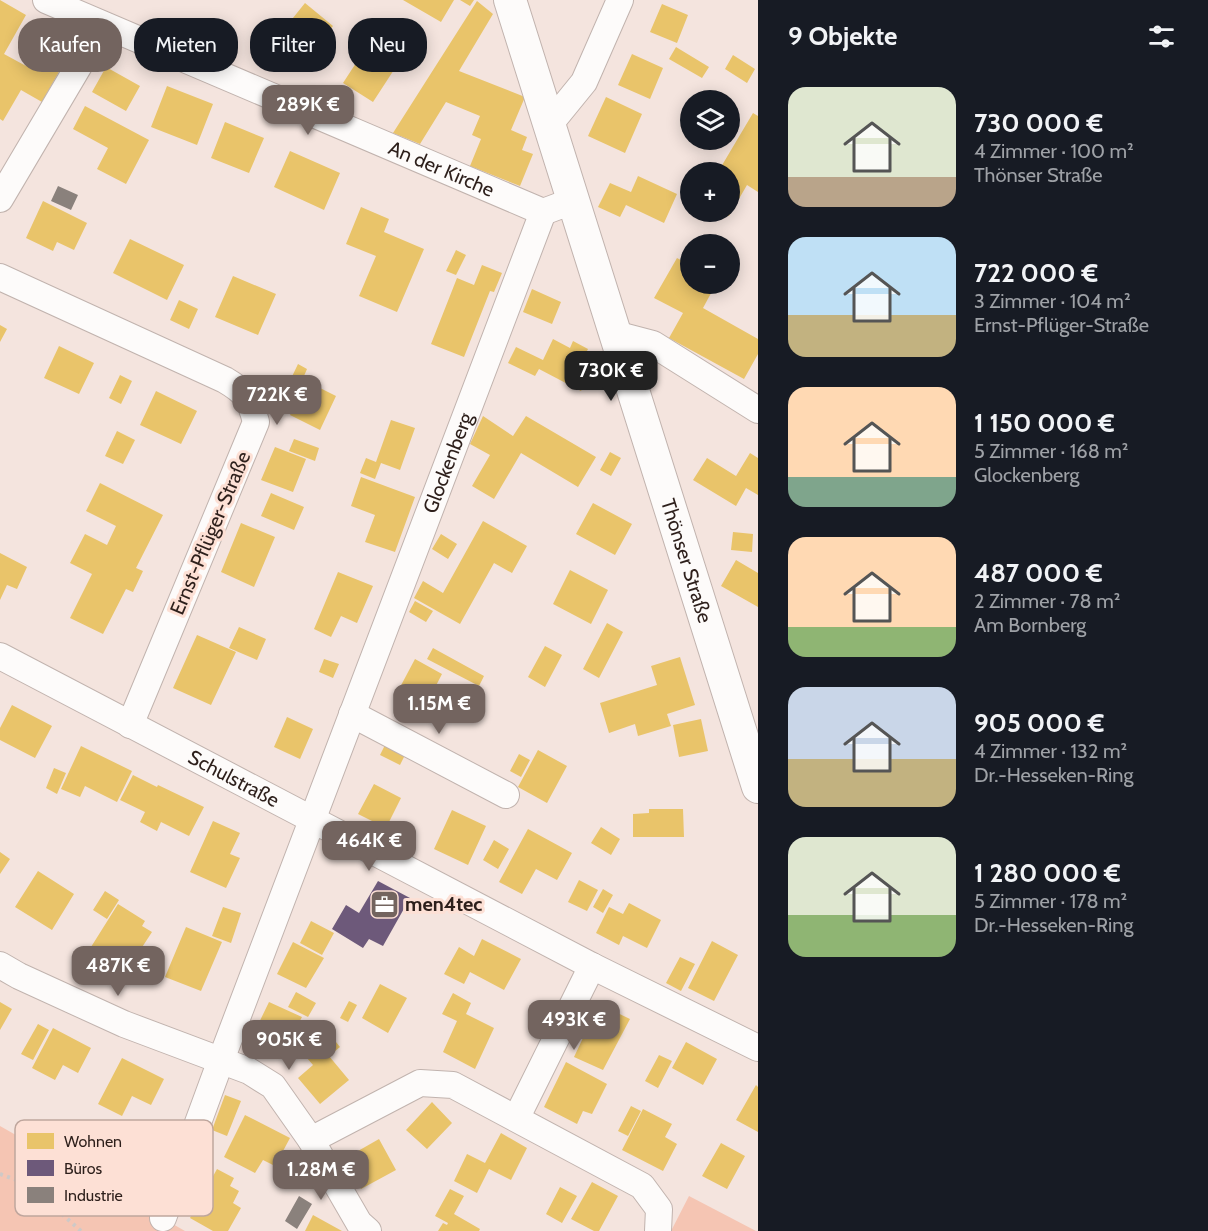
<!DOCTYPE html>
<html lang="de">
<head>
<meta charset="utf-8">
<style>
	body { margin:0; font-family:Cabin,sans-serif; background:#242831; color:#f1f3f6; height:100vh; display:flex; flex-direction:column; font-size:22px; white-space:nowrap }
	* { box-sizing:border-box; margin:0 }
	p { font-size:20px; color:#9ea1a6 }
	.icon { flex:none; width:33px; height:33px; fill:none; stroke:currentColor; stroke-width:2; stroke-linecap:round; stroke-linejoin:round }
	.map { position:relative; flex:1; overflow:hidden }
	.details { display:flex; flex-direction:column; background:#171b24; width:450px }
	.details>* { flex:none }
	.hud { position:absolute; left:18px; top:18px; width:570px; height:54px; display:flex; gap:12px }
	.tools { position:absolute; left:680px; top:90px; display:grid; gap:12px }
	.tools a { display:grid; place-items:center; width:60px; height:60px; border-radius:50%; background:#171b24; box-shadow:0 3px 15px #0003; font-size:30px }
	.price { position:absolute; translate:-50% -51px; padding:0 14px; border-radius:12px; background:#73645f; color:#fff; font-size:20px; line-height:39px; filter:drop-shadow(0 2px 3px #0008) }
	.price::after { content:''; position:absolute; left:50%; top:36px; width:18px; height:14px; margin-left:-9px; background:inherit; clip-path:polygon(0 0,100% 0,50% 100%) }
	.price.selected { background:#222; color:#fff }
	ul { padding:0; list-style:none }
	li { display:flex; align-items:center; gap:18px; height:150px; padding:0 30px }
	li span { display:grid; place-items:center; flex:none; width:168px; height:120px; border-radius:18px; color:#555 }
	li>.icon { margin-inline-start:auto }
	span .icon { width:72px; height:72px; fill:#fffc; stroke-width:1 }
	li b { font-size:26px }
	h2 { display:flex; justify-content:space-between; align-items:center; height:72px; padding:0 30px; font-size:26px }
	.chip { padding:0 21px; border-radius:24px; background:#171b24; box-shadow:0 3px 15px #0003; font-size:21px; line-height:54px }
	.chip.selected { background:#73645f; color:#fff }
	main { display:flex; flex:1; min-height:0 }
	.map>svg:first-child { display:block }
	.green { fill:#f5c5b3 }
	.homes { fill:#e9c46a }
	.offices { fill:#6d597a }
	.industry { fill:#8a817c }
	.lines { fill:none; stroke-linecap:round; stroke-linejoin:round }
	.minor-casing { stroke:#c1b3ae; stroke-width:28 }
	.tertiary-casing { stroke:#c1b3ae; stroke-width:34 }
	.path { stroke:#cec9c7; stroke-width:4; stroke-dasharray:3 4.5; stroke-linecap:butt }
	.minor { stroke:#fdfbfa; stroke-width:26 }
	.tertiary { stroke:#fdfbfa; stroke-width:32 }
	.labels { text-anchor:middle; stroke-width:6; stroke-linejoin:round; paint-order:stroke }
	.street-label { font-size:20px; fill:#2d1f1b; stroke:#fde0d5 }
	.poi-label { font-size:20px; font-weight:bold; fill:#2d1f1b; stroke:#fde0d5; text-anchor:start }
	.key { fill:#fde0d5; stroke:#bfa69d; stroke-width:1.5 }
	.key-label { font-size:16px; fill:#2d1f1b }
</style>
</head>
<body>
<main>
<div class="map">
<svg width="758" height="1231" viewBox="0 0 758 1231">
	<rect width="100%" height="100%" fill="#f4e4de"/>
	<!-- green -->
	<path class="green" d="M0,1126L185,1231H0Z
		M689,1196L756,1231H671Z"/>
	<!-- homes -->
	<path class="homes" d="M0,0L26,15L4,54L26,66L46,30L74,45L42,102L21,90L3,121L0,119Z
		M403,0H454L441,22Z
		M460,0H474L470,6Z
		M477,1L493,14L459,71L525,97L511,130L527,137L522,150L533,154L520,186L470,166L481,139L472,135L480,116L446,102L420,144L393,133Z
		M305,3L333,26L296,72L268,49Z
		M662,4L688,15L677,43L650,32Z
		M371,40L401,59L373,102L343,83Z
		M676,47L709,67L702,78L669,59Z
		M632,54L663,68L650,99L618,85Z
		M733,55L755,69L747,83L725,69Z
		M106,67L140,86L126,111L92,92Z
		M167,86L213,104L197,145L151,127Z
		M606,97L642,114L625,153L588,136Z
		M85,106L149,140L126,184L97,169L108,148L73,129Z
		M753,113L758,116V192L747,185L729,216L720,212H729V172H718Z
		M225,122L264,138L249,173L211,158Z
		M290,151L340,173L324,210L274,187Z
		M638,176L677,194L664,223L626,205L620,217L598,207L610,183L631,192Z
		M43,201L87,223L74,250L57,242L53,251L26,238Z
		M361,207L389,219L384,232L424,249L397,312L359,296L376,256L346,244Z
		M130,239L184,265L167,300L113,273Z
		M456,250L466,255L456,275L446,271Z
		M677,258L690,265V284H716L703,308L758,339V354L744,379L669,338L683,313L654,298Z
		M482,265L502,273L494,292L490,291L464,357L431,344L457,278L474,285Z
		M233,276L276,294L258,335L215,317Z
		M532,289L561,302L552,324L523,312Z
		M179,300L198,309L189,329L170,320Z
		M0,325L7,329L0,342Z
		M553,339L570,348L573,341L588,349L585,355L596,361L581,391L539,369L535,376L508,363L516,347L543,360Z
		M59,346L94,363L79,394L44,378Z
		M298,364L307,369L297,392L287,387Z
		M120,375L132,381L121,404L109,398Z
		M306,381L336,396L320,430L290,415Z
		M156,391L197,411L181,444L140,425Z
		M483,416L513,436L526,416L596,457L578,487L521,453L494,499L472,486L490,455L470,444Z
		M391,420L415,428L400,470L381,463L375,479L360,473L366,458L376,462Z
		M117,431L135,440L123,464L105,456Z
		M294,439L319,448L315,461L289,451Z
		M275,447L306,459L293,492L261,480Z
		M610,452L621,458L611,476L600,470Z
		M750,453L758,458V495L746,488L736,506L693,480L707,458L736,476Z
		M361,477L415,497L395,552L365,542L375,515L351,506Z
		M100,483L163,515L136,568L143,571L133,592L126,589L103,634L70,618L92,574L70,563L85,534L107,545L116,526L86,511Z
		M271,493L304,507L294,530L261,516Z
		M593,503L632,524L615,555L576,534Z
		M483,521L527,546L512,573L494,563L460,624L414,598L423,581L443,593Z
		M241,523L275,537L254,587L221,572Z
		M733,532L753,534L752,552L731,550Z
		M441,534L457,544L448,559L432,549Z
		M0,553L27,567L17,589L7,585L0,600Z
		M736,560L758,573V607L721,586Z
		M570,570L608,590L591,624L553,604Z
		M338,572L373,586L357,623L341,616L331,637L314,629Z
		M415,601L433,611L426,622L409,612Z
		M607,623L623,632L599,678L583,669Z
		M239,627L266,639L257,660L229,648Z
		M197,635L236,652L211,705L173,688Z
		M545,646L562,655L545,687L528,677Z
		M433,648L484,676L479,686L427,659Z
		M680,657L695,705L667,714L671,726L638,736L635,724L609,733L600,703L657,685L651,666Z
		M324,659L339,664L333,678L319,672Z
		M415,659L442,674L426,705L398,691Z
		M12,705L52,726L35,758L0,740V728Z
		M287,717L313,729L300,759L274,747Z
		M701,719L708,751L679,757L673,725Z
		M388,739L408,749L400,765L380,755Z
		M81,746L132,771L117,802L85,786L80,797L61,789Z
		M538,750L567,766L547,803L518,787Z
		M519,754L530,760L521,777L510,771Z
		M54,768L66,773L57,794L46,788Z
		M133,775L157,787L158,785L204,807L189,836L161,822L157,831L140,822L145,812L120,800Z
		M374,784L401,798L386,828L358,814Z
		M649,809H683L684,837H633V814L649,813Z
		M452,810L486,826L468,865L434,849Z
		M213,821L240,833L230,854L240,858L226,888L190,872Z
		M601,827L620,839L611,855L591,843Z
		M528,829L572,853L557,880L536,869L522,894L499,882Z
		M494,840L509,849L498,869L483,860Z
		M0,852L10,859L0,874Z
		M38,871L74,894L52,930L15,907Z
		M579,880L598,890L587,911L568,902Z
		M603,889L613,895L603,913L593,907Z
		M105,891L119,900L107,919L93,910Z
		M629,903L661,920L647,948L623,936L619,945L596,933L609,907L623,914Z
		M118,904L145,921L142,926L152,932L137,955L129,950L119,965L91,947Z
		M223,907L241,913L231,943L212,936Z
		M311,921L334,933L322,955L300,943Z
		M186,927L222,942L201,991L165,977Z
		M482,939L521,959L504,990L470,972L464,984L444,974L459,947L474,956Z
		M712,941L738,955L714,1001L688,988Z
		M293,942L324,958L306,988L277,974Z
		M680,957L695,964L681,991L666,983Z
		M380,984L407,998L388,1033L362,1018Z
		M296,992L316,1003L308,1017L288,1007Z
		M453,993L471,1003L466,1014L494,1028L475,1069L443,1052L457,1021L442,1014Z
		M349,1001L357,1005L348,1022L340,1018Z
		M0,1002L12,1009L0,1030Z
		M269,1002L302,1017L286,1047L254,1033Z
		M599,1004L630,1019L603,1070L574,1057Z
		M38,1024L49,1030L33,1060L21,1054Z
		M53,1028L91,1048L78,1073L63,1065L55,1080L32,1068Z
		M332,1037L340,1047L329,1056L349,1080L320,1104L298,1078L313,1065L307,1058Z
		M686,1042L717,1059L703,1085L672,1068Z
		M659,1055L672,1061L658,1088L645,1081Z
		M122,1058L164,1079L151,1105L132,1096L122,1116L98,1104Z
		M566,1062L607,1084L592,1114L583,1111L577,1124L544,1107Z
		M756,1085L758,1087V1132L736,1120Z
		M225,1095L241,1101L227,1136L212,1130Z
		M432,1102L452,1123L427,1149L406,1130Z
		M631,1106L641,1111L628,1136L618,1131Z
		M643,1109L672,1124L665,1137L677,1144L663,1171L622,1150Z
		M245,1115L290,1138L275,1166L263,1160L255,1173L224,1157Z
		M501,1133L527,1148L511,1180L489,1169L477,1193L454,1181L467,1154L485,1163Z
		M379,1139L396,1170L361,1189L344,1159Z
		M721,1143L745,1156L727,1189L702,1176Z
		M217,1169L234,1178L230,1186L239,1191L233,1203L241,1208L228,1231H213L190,1218Z
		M592,1182L618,1196L599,1231H594L571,1219Z
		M560,1187L577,1196L562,1223L546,1214Z
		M450,1189L464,1196L454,1214L480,1229L479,1231H438L443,1223L447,1225L448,1223L435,1216Z
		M313,1215L342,1231H305Z"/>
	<!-- offices -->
	<path class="offices" d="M378,881L410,898L383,946L369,939L363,948L332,929L346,905L359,913Z"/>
	<!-- industry -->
	<path class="industry" d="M58,186L78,195L71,210L51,201Z
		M299,1196L312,1204L297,1229L285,1221Z"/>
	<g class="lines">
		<defs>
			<g id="minor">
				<path id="s1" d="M46,0L543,212L559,206"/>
				<path d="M549,125L584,82L620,0"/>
				<path d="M0,199L103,25"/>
				<path d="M0,277L225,380C247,393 250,399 256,422L130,725"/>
				<path d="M615,334L653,344L758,410"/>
				<path id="s2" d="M0,656L592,966L758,1048"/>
				<path d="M352,714L506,795"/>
				<path d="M0,965L19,976L124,1024L249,1071L273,1086L311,1140L359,1223L368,1231"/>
				<path d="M517,1117L592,966"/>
				<path d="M311,1140L420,1083L453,1085L642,1186L659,1209L658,1231"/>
				<path id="s3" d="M163,1218L221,1060L543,212"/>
			</g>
			<g id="tertiary">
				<path id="s4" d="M510,0L758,787"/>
			</g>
		</defs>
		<!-- minor casing -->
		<use href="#minor" class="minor-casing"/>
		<!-- tertiary casing -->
		<use href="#tertiary" class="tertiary-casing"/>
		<!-- path -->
		<path class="path" d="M0,1174L28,1184L81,1231"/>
		<!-- minor -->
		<use href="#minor" class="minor"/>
		<!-- tertiary -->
		<use href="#tertiary" class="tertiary"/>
	</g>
	<!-- icons -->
	<defs>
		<symbol id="office-square" viewBox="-11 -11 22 22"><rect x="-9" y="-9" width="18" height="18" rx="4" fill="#73645f" stroke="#fde0d5"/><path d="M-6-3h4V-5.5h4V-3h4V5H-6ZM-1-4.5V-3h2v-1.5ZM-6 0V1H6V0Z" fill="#fff"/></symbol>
	</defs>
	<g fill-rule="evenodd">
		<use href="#office-square" x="368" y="888" width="33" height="33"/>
	</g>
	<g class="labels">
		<!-- street labels -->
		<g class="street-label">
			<text dy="7" stroke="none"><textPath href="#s1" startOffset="430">An der Kirche</textPath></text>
			<text dy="7" stroke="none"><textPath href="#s3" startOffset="807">Glockenberg</textPath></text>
			<text transform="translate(210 533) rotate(-67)" y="7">Ernst-Pflüger-Straße</text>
			<text dy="7" stroke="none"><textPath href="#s4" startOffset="588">Thönser Straße</textPath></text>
			<text dy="7" stroke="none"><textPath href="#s2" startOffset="264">Schulstraße</textPath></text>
		</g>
		<!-- poi labels -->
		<g class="poi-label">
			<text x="405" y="911">men4tec</text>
		</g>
	</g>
	<!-- legend -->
	<rect x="15" y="1120" width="198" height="96" rx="9" class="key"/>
	<rect x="27" y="1133" width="27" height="16" fill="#e9c46a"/>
	<rect x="27" y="1160" width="27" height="16" fill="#6d597a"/>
	<rect x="27" y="1187" width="27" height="16" fill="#8a817c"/>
	<g class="key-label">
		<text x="64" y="1147">Wohnen</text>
		<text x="64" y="1174">Büros</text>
		<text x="64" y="1201">Industrie</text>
	</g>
</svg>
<div class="tools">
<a><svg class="icon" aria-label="layers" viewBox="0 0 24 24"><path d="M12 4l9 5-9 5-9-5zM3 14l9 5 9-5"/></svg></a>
<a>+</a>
<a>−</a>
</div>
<b class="price" style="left:308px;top:136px">289K €</b>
<b class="price selected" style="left:611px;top:402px">730K €</b>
<b class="price" style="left:277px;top:426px">722K €</b>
<b class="price" style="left:439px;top:735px">1.15M €</b>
<b class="price" style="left:369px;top:872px">464K €</b>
<b class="price" style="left:118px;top:997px">487K €</b>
<b class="price" style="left:574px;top:1051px">493K €</b>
<b class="price" style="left:289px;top:1071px">905K €</b>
<b class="price" style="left:321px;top:1201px">1.28M €</b>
<div class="hud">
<a class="chip selected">Kaufen</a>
<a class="chip">Mieten</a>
<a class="chip">Filter</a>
<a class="chip">Neu</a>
</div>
</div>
<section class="details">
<h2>9 Objekte<svg class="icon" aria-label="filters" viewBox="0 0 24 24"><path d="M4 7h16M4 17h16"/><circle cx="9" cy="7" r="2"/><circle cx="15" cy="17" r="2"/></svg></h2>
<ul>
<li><span style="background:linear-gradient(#dfe7d0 75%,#b9a48a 0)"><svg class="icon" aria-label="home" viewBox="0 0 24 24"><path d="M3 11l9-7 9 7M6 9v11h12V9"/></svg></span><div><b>730 000 €</b><p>4 Zimmer · 100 m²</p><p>Thönser Straße</p></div></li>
<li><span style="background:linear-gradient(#bfe0f5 65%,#c2b280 0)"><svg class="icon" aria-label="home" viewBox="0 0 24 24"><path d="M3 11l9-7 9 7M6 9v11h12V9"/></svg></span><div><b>722 000 €</b><p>3 Zimmer · 104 m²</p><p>Ernst-Pflüger-Straße</p></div></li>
<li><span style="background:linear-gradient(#ffd9b3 75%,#7fa58c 0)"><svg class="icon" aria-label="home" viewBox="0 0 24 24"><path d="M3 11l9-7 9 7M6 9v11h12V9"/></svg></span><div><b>1 150 000 €</b><p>5 Zimmer · 168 m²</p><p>Glockenberg</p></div></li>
<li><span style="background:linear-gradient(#ffd9b3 75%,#8fb573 0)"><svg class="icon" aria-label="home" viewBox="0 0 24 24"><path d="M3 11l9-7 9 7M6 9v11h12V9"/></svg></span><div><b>487 000 €</b><p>2 Zimmer · 78 m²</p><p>Am Bornberg</p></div></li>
<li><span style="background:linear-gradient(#c9d6e8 60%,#c2b280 0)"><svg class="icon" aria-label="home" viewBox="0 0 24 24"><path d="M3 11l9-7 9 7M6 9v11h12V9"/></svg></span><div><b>905 000 €</b><p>4 Zimmer · 132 m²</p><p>Dr.-Hesseken-Ring</p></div></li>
<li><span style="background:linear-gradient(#dfe7d0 65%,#8fb573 0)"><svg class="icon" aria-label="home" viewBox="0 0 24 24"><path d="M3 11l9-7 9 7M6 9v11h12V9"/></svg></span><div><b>1 280 000 €</b><p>5 Zimmer · 178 m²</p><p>Dr.-Hesseken-Ring</p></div></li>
</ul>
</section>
</main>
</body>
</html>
